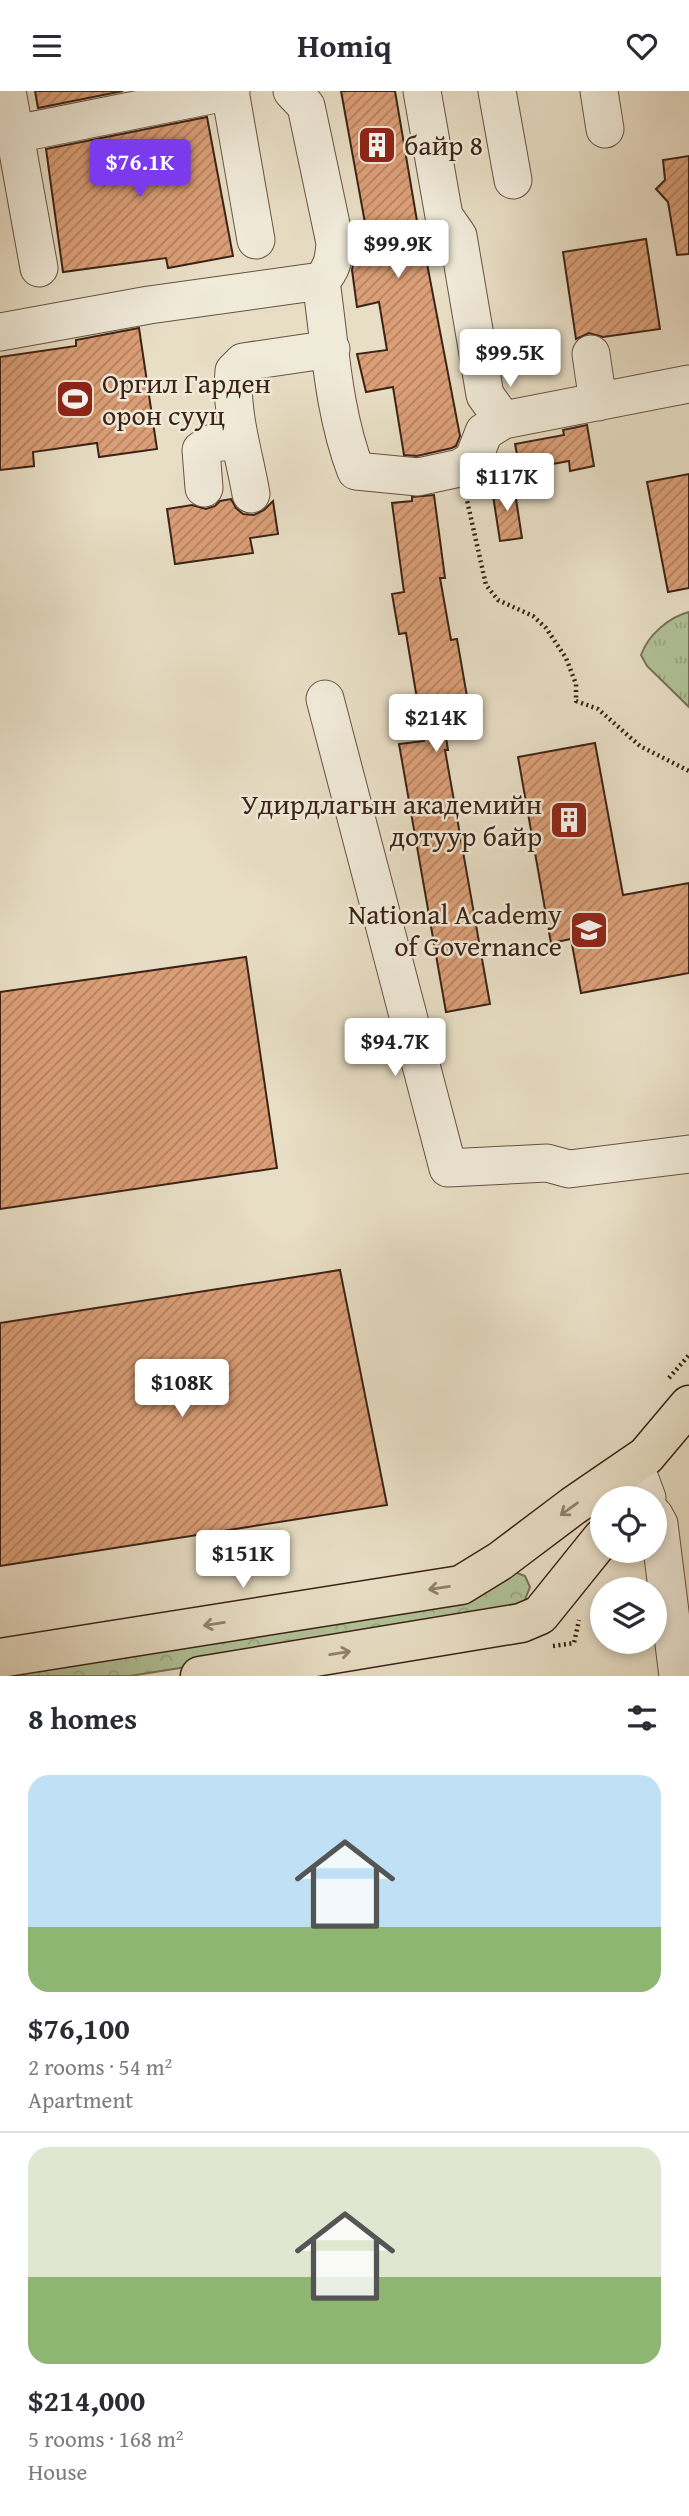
<!DOCTYPE html>
<html lang="en">
<head>
<meta charset="utf-8">
<style>
	body { margin:0; font-family:"Gentium Book Plus",serif; background:#f7f7f7; color:#2b2b33; height:100vh; display:flex; flex-direction:column; font-size:26px; white-space:nowrap }
	* { box-sizing:border-box; margin:0 }
	p { font-size:23px; color:#7c7c81 }
	.icon { flex:none; width:38px; height:38px; fill:none; stroke:currentColor; stroke-width:2; stroke-linecap:round; stroke-linejoin:round }
	.map { position:relative; height:1585px; overflow:hidden }
	.drawer { display:flex; flex-direction:column; background:#fff; flex:1 }
	.drawer>* { flex:none }
	.buttons { position:absolute; left:590px; top:1395px; display:grid; gap:14px }
	.buttons a { display:grid; place-items:center; width:77px; height:77px; border-radius:50%; background:#fff; box-shadow:0 4px 10px #0003; font-size:35px }
	.price { position:absolute; translate:-50% -60px; padding:0 16px; border-radius:7px; background:#fff; color:#222; font-size:23px; line-height:46px; filter:drop-shadow(0 2px 4px #0008) }
	.price::after { content:''; position:absolute; left:50%; top:42px; width:21px; height:16px; margin-left:-10px; background:inherit; clip-path:polygon(0 0,100% 0,50% 100%) }
	.price.active { background:#7c3aed; color:#fff }
	ul { padding:0; list-style:none }
	li { display:grid; align-content:center; gap:14px; height:371px; padding:0 28px }
	li+li { border-top:2px solid #e1e1e2 }
	li span { display:grid; place-items:center; height:217px; border-radius:21px; color:#555 }
	li>.icon { margin-inline-start:auto }
	span .icon { width:126px; height:126px; fill:#fffc; stroke-width:1 }
	li b { font-size:30px }
	h2 { display:flex; justify-content:space-between; align-items:center; height:84px; padding:0 28px; font-size:30px }
	header { display:flex; justify-content:space-between; align-items:center; height:91px; padding:0 28px; background:#fff; font-size:32px; font-weight:600 }
	.map>svg:first-child { display:block }
	.grass { fill:url(#grass-tufts); stroke:#777258; stroke-width:2 }
	.park { fill:url(#park-crowns); stroke:#777258; stroke-width:2 }
	.building { fill:url(#building-hatch); stroke:#3d2318; stroke-width:2 }
	.lines { fill:none; stroke-linecap:round; stroke-linejoin:round }
	.minor-casing { stroke:#685243; stroke-width:39 }
	.major-casing { stroke:#3d2318; stroke-width:41 }
	.path { stroke:#3d2318; stroke-width:4.5; stroke-dasharray:2 3.5; stroke-linecap:butt }
	.minor { stroke:#f0ead9; stroke-width:37 }
	.major { stroke:#e8dec5; stroke-width:38 }
	.oneway { stroke:#92806e }
	.labels { text-anchor:middle; stroke-width:5; stroke-linejoin:round; paint-order:stroke }
	.poi-label { font-size:28px; fill:#3d2318; stroke:#f0ead9; text-anchor:start }
</style>
</head>
<body>
<header><svg class="icon" aria-label="menu" viewBox="0 0 24 24"><path d="M4 6h16M4 12h16M4 18h16"/></svg>Homiq<svg class="icon" aria-label="heart" viewBox="0 0 24 24"><path d="M12 20l-8-8c-3-5 5-10 8-4 3-6 11-1 8 4z"/></svg></header>
<div class="map">
<svg width="689" height="1585" viewBox="0 0 689 1585">
	<defs>
		<pattern id="grass-tufts" width="24" height="20" patternUnits="userSpaceOnUse" patternTransform="scale(1.75)"><rect width="24" height="20" fill="#b1c298"/><path d="M3 7l-1-3M5 7V3M7 7l1-3M15 17l-1-3M17 17v-4M19 17l1-3" fill="none" stroke="#99a682"/></pattern>
		<pattern id="park-crowns" width="20" height="18" patternUnits="userSpaceOnUse" patternTransform="scale(1.75)"><rect width="20" height="18" fill="#b1c298"/><path d="M2 6a3 3 0 1 1 6 0M12 15a3 3 0 1 1 6 0" fill="none" stroke="#99a682"/></pattern>
		<pattern id="building-hatch" width="6" height="6" patternUnits="userSpaceOnUse" patternTransform="scale(1.75)"><rect width="6" height="6" fill="#db9f77"/><path d="M-1 1l2-2M0 6l6-6M5 7l2-2" fill="none" stroke="#b38161"/></pattern>
	</defs>
	<rect width="100%" height="100%" fill="#e8dec5"/>
	<filter id="stains"><feTurbulence type="fractalNoise" baseFrequency=".00286" numOctaves="4"/><feColorMatrix values="0 0 0 0 .2 0 0 0 0 .09 0 0 0 0 .02 0 0 0 .5 -.17"/></filter>
	<radialGradient id="worn" r=".72"><stop offset=".6" stop-color="#630" stop-opacity="0"/><stop offset="1" stop-color="#630" stop-opacity=".3"/></radialGradient>
	<!-- grass -->
	<path class="grass" d="M689,521V616L647,575L641,564C648,544 669,526 689,521Z"/>
	<!-- park -->
	<path class="park" d="M507,1478L525,1485L530,1496L524,1511L465,1531L130,1585H0Z"/>
	<!-- building -->
	<path class="building" d="M35,0H123L38,17Z
		M341,0H395L418,136H420L460,345L456,355L452,357L417,365L404,364L393,296L366,301L357,263L387,259L379,211L357,216L352,179L354,169L371,165Z
		M207,26L233,165L168,177L166,167L63,181L46,58Z
		M689,65V163L677,164L668,111L656,98L665,89L663,69Z
		M646,148L660,238L603,246L589,242L576,248L563,161Z
		M139,237L157,358L99,366L97,352L33,361L34,375L0,379V266L76,255V249Z
		M587,334L594,375L570,380L569,370L520,379L515,353L564,344L563,339Z
		M689,383V497L668,501L647,391Z
		M514,395L522,447L500,450L492,398Z
		M434,404L445,487H440L451,549L457,548L469,617L442,621L448,659H445L490,913L446,921L399,653L424,650L406,542L399,543L392,503L404,501L392,412L412,410V406Z
		M231,408L236,417L243,423L254,424L264,419L273,410L278,443L250,447L253,462L175,473L167,418L192,414L206,418L215,415L220,410Z
		M595,652L623,804L689,792V882L581,902L571,848L551,852L518,666Z
		M246,866L277,1077L0,1118V901Z
		M340,1179L387,1414L0,1475V1232Z"/>
	<g class="lines">
		<defs>
			<path id="minor" d="M7,0L39,177
				M230,0L256,149
				M422,0L444,125L458,145L485,304L503,329
				M497,0L513,89
				M599,0L605,38
				M0,46L231,0
				M321,190C330,253 333,321 356,380L418,386L460,377L473,369L484,341L503,329L689,293
				M0,241L149,214L321,190C332,178 334,168 335,152L306,15L292,0
				M591,263L598,311
				M204,397L201,359L213,352L239,349
				M251,403C244,362 230,322 234,280L243,271L331,258
				M325,608L448,1077L547,1072L569,1078L689,1063
				M638,1383L647,1407
				M654,1424L659,1433L678,1585"/>
			<path id="major" d="M0,1567L461,1494L500,1470L573,1415L646,1365L689,1314
				M200,1585L521,1532L540,1524L602,1447"/>
		</defs>
		<!-- minor casing -->
		<use href="#minor" class="minor-casing"/>
		<!-- major casing -->
		<use href="#major" class="major-casing"/>
		<!-- path -->
		<path class="path" d="M466,405L486,494L498,509L533,525L546,537L566,567L576,593V610L598,618L640,655L689,680
			M669,1287L689,1264
			M553,1555L574,1552L579,1529"/>
		<!-- minor -->
		<use href="#minor" class="minor"/>
		<!-- major -->
		<use href="#major" class="major"/>
	</g>
	<!-- one-way arrows -->
	<defs><path id="oneway-shaft" d="M-6 0H5M1.5-3L5.5 0L1.5 3" fill="none" stroke-width="1.6" stroke-linecap="round" stroke-linejoin="round" transform="scale(1.75)"/></defs>
	<g class="oneway">
		<use href="#oneway-shaft" transform="translate(569 1418) rotate(144)"/>
		<use href="#oneway-shaft" transform="translate(439 1497) rotate(171)"/>
		<use href="#oneway-shaft" transform="translate(214 1533) rotate(171)"/>
		<use href="#oneway-shaft" transform="translate(340 1562) rotate(-9)"/>
	</g>
	<!-- icons -->
	<defs>
		<symbol id="building-square" viewBox="-11 -11 22 22"><rect x="-9" y="-9" width="18" height="18" rx="4" fill="#8f2418" stroke="#f0ead9"/><path d="M-4-6H4V6H1V3H-1V6H-4ZM-2.5-4.3h1.7v1.8h-1.7ZM.8-4.3h1.7v1.8H.8ZM-2.5-1h1.7V.8h-1.7ZM.8-1h1.7V.8H.8Z" fill="#fff"/></symbol>
		<symbol id="stadium-square" viewBox="-11 -11 22 22"><rect x="-9" y="-9" width="18" height="18" rx="4" fill="#8f2418" stroke="#f0ead9"/><path d="M0-5a6.5 5 0 1 0 0 10a6.5 5 0 1 0 0-10ZM-3.5-1.8h7v3.6h-7Z" fill="#fff"/></symbol>
		<symbol id="university-square" viewBox="-11 -11 22 22"><rect x="-9" y="-9" width="18" height="18" rx="4" fill="#8f2418" stroke="#f0ead9"/><path d="M0-5L7-2L0 1L-7-2ZM-4 1L0 2.5L4 1V4Q0 6-4 4Z" fill="#fff"/></symbol>
	</defs>
	<g fill-rule="evenodd">
		<use href="#building-square" x="355" y="32" width="44" height="44"/>
		<use href="#stadium-square" x="53" y="286" width="44" height="44"/>
		<use href="#building-square" x="547" y="707" width="44" height="44"/>
		<use href="#university-square" x="567" y="817" width="44" height="44"/>
	</g>
	<g class="labels">
		<!-- poi labels -->
		<g class="poi-label">
			<text x="404" y="64">байр 8</text>
			<text x="102" y="302">Оргил Гарден<tspan x="102" dy="32">орон сууц</tspan></text>
			<text x="542" y="723" text-anchor="end">Удирдлагын академийн<tspan x="542" dy="32">дотуур байр</tspan></text>
			<text x="562" y="833" text-anchor="end">National Academy<tspan x="562" dy="32">of Governance</tspan></text>
		</g>
	</g>
	<rect width="100%" height="100%" filter="url(#stains)"/>
	<rect width="100%" height="100%" fill="url(#worn)"/>
</svg>
<div class="buttons">
<a><svg class="icon" aria-label="locate" viewBox="0 0 24 24"><circle cx="12" cy="12" r="6"/><path d="M12 2v4M12 18v4M2 12h4M18 12h4"/></svg></a>
<a><svg class="icon" aria-label="layers" viewBox="0 0 24 24"><path d="M12 4l9 5-9 5-9-5zM3 14l9 5 9-5"/></svg></a>
</div>
<b class="price active" style="left:140px;top:108px">$76.1K</b>
<b class="price" style="left:398px;top:189px">$99.9K</b>
<b class="price" style="left:510px;top:298px">$99.5K</b>
<b class="price" style="left:507px;top:422px">$117K</b>
<b class="price" style="left:436px;top:663px">$214K</b>
<b class="price" style="left:395px;top:987px">$94.7K</b>
<b class="price" style="left:182px;top:1328px">$108K</b>
<b class="price" style="left:243px;top:1499px">$151K</b>
</div>
<section class="drawer">
<h2>8 homes<svg class="icon" aria-label="filters" viewBox="0 0 24 24"><path d="M4 7h16M4 17h16"/><circle cx="9" cy="7" r="2"/><circle cx="15" cy="17" r="2"/></svg></h2>
<ul>
<li><span style="background:linear-gradient(#bfe0f5 70%,#8fb573 0)"><svg class="icon" aria-label="home" viewBox="0 0 24 24"><path d="M3 11l9-7 9 7M6 9v11h12V9"/></svg></span><div><b>$76,100</b><p>2 rooms · 54 m²</p><p>Apartment</p></div></li>
<li><span style="background:linear-gradient(#dfe7d0 60%,#8fb573 0)"><svg class="icon" aria-label="home" viewBox="0 0 24 24"><path d="M3 11l9-7 9 7M6 9v11h12V9"/></svg></span><div><b>$214,000</b><p>5 rooms · 168 m²</p><p>House</p></div></li>
</ul>
</section>
</body>
</html>
